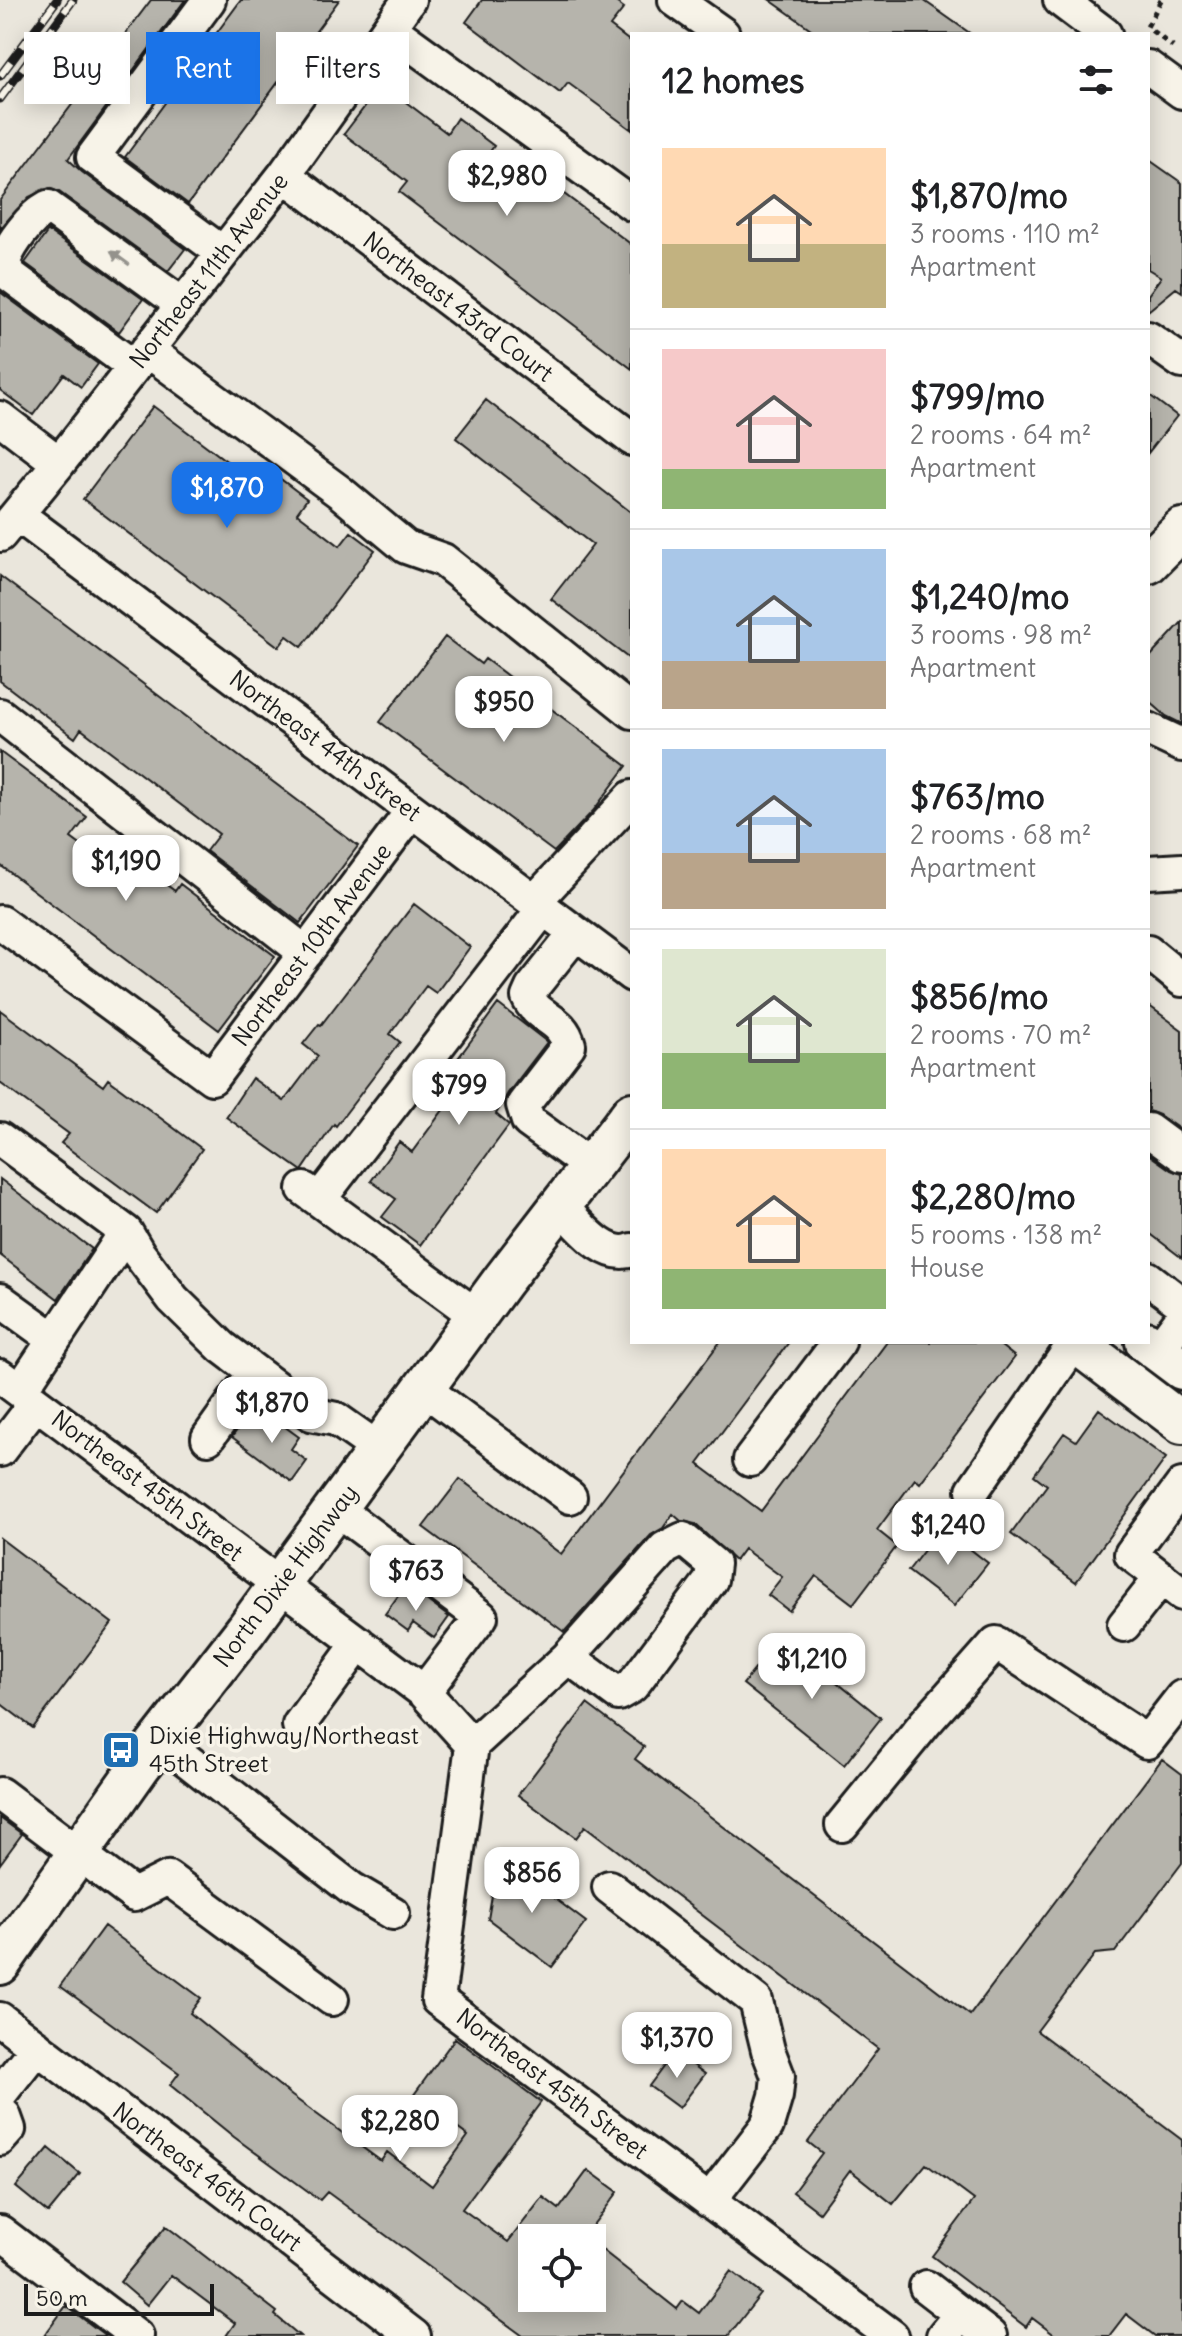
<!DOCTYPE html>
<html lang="en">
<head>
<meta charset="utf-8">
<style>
	body { margin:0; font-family:Delius,sans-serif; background:#f2f2f2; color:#202124; height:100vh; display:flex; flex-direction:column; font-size:30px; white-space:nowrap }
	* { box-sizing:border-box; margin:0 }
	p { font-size:26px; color:#757577 }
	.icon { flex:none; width:44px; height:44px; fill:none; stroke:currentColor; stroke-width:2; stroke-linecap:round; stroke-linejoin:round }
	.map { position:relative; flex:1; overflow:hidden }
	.drawer { position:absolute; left:630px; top:32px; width:520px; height:1312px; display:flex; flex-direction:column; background:#fff; border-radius:0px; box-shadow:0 4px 20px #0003 }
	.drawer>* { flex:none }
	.guide { position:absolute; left:24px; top:32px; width:486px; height:72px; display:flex; gap:16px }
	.fabs { position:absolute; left:518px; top:2224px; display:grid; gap:16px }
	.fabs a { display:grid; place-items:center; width:88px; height:88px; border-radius:0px; background:#fff; box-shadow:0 4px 20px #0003; font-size:40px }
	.scale { position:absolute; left:24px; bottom:20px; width:190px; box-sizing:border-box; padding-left:8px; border:4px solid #1c1c1c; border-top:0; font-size:22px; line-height:28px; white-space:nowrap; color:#1c1c1c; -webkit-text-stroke:6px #f7f3e8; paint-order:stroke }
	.price { position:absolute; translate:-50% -68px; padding:0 18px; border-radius:16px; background:#fff; color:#222; font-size:26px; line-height:52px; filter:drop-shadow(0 2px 4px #0008) }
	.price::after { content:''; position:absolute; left:50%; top:48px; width:24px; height:18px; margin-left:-12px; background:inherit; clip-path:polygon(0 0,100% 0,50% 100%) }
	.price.current { background:#1a73e8; color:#fff }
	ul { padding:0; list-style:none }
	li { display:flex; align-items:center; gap:24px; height:200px; padding:0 32px }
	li+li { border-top:2px solid #e0e0e0 }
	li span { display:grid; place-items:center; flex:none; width:224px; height:160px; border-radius:0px; color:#555 }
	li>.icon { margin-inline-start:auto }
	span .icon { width:96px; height:96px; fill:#fffc; stroke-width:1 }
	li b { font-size:34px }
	h2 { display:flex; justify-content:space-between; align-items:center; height:96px; padding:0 32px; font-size:34px }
	.tag { padding:0 28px; border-radius:0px; background:#fff; box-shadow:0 4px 20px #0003; font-size:28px; line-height:72px }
	.tag.current { background:#1a73e8; color:#fff }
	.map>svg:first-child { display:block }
	.building { fill:#b6b4ac; stroke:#1c1c1c; stroke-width:2 }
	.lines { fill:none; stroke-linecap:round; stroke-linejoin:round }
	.minor-casing { stroke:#1c1c1c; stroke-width:38 }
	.major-casing { stroke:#1c1c1c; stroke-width:46 }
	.path { stroke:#1c1c1c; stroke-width:5; stroke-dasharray:6 6; stroke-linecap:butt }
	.minor { stroke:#f7f3e8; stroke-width:32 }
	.major { stroke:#f7f3e8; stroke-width:40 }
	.rail-casing { stroke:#1c1c1c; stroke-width:9 }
	.rail { stroke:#f7f3e8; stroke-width:6; stroke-dasharray:18; stroke-linecap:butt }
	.oneway { fill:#94928c }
	.labels { text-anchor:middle; stroke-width:7; stroke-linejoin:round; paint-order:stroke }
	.street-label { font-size:24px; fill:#1c1c1c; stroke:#f7f3e8 }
	.poi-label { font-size:24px; fill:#1c1c1c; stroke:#f7f3e8; text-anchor:start }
</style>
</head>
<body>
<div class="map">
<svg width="1182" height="2336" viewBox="0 0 1182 2336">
	<rect width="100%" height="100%" fill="#eae6dc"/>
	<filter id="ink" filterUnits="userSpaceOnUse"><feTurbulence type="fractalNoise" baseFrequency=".0125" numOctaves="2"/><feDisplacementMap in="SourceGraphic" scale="16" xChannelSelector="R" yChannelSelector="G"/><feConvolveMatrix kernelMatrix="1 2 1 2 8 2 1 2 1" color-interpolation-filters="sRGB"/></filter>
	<g filter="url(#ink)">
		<!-- building -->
		<path class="building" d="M151,0H185L68,159L82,172L185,249L168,271L59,192L49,188L29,197L0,229V200Z
			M241,0H339L188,204L125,157Z
			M482,0H613L624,8L610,26L632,43V130L568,83L560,93L466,22Z
			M770,0H923L971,34H818Z
			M382,84L447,133L457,118L494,146L489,153L536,189L544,179L632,245V369L399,192L407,182L344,134Z
			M1148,159L1182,183V292L1176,288L1148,311V295L1161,277L1148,269Z
			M48,231L143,299L119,332L25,263Z
			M0,292L98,364L81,387L64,374L33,415L0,390Z
			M1148,394L1177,416L1148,453Z
			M486,400L632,513V661L551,599L593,545L456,438Z
			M153,406L256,483L266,468L307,499L297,513L340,546L351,532L375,550L302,647L287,636L279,647L83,499Z
			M0,576L358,846L300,923L206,851L219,834L81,729L75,738L0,681Z
			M1182,622V724L1166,716L1148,700V659Z
			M445,637L481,664L485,659L627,766L593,811L554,852L380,722Z
			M0,752L87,817L71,838L118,873L130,858L175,891L180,884L275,956L219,1030L0,865Z
			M414,904L470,947L436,993L426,986L390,1034L400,1042L336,1126L334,1124L302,1171L226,1117L252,1078L284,1101L318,1056L303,1044L319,1024L321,1025Z
			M498,1004L547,1042L508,1093L496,1114L509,1125L420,1245L382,1217L396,1199L371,1181L399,1142L412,1152L460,1087L445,1076Z
			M1148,1005L1182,1030V1131L1159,1115L1148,1111Z
			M0,1010L103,1086L108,1079L202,1149L156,1213L61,1143L69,1134L0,1083Z
			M1148,1154L1171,1170L1182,1174V1258L1148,1232Z
			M0,1179L92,1249L58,1299L0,1255Z
			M720,1342H789L698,1464L761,1511L887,1342H996L1015,1357L920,1483L915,1479L877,1530L897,1546L853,1604L816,1576L789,1611L768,1595L782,1577L744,1549L735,1561L695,1524L681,1521L673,1514L663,1528L651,1535L564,1632L423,1527L460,1479L561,1554Z
			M1099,1409L1166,1458L1076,1582L1011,1534L1047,1485L1034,1475L1064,1433L1076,1441Z
			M249,1414L266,1427L273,1418L299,1437L291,1449L307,1461L292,1482L232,1437Z
			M942,1527L988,1563L954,1606L908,1571Z
			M0,1538L112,1623L33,1728L0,1703Z
			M406,1585L449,1617L434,1638L413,1623L408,1631L385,1614Z
			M781,1637L881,1718L844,1765L743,1684Z
			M587,1704L644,1747L635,1759L970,2015L1162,1759L1182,1774V1863L1115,1952L1095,1954L1037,2031L1182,2140V2336H1155L1126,2314L1109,2336H1056L1032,2318L1026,2327L932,2256L974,2200L926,2164L893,2204L850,2170L819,2212L793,2192L822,2153L808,2142L878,2049L585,1826L576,1838L518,1795Z
			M0,1818L22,1834L0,1864Z
			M505,1861L586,1922L552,1967L488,1919L496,1873Z
			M104,1926L201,1998L190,2013L292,2096L381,2161L387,2152L432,2186L468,2136L413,2096L455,2038L541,2102L462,2209L508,2242L543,2197L559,2209L588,2170L618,2192L583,2238H532V2298H592V2242L677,2309L683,2301L699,2313L731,2271L761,2294L728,2336H523L327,2192L320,2200L234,2137L170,2085L179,2073L60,1986Z
			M675,2051L705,2074L679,2108L649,2086Z
			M49,2148L80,2174L48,2213L16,2187Z
			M166,2226L277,2312L275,2315L300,2336H226L235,2323L171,2275L147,2305L120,2282Z
			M66,2306L106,2336H44Z"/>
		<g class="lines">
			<defs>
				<path id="minor" d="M209,0L93,157L223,253
					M675,0L723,34
					M1060,0L1105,34
					M389,28L632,204
					M1148,67L1182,92
					M284,175L632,439
					M1148,338L1182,362
					M147,350L341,493L406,547L443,560L632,712
					M134,367L11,276L3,264C9,245 31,216 48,207L183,305
					M0,418L59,463
					M18,515L632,975
					M0,535L59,463L284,175L409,0
					M0,715L306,953
					M1148,729L1182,745
					M1148,872L1182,870
					M534,902L632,797
					M0,922L212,1078L412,811
					M576,933L532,988L528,997C538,1020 562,1017 569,1045L523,1105L528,1121L590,1166
					M1148,952L1182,980
					M1148,1130L1182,1155
					M0,1139L126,1232
					M304,1189L477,1316
					M319,1200L543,909
					M560,1205C578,1223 605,1261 632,1250
					M1148,1278L1182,1304
					M0,1300L54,1339
					M1157,1351L1182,1318
					M0,1376L424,1692L472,1745L438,2000L892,2336
					M424,1389L570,1497
					M20,1391L126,1232L139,1254L173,1299L222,1347L311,1414L336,1419L380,1450
					M208,1438L255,1372
					M0,1450L36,1403
					M750,1460L839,1342
					M1182,1485L1131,1554L1182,1594
					M973,1490L1075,1342
					M336,1509L481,1617L424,1692
					M1124,1625L1161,1578
					M299,1725L359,1643
					M161,1740L352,1889L393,1913
					M472,1745L568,1657L618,1694L632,1686L711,1580L713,1564L683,1539L665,1548L568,1657
					M0,1794L134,1895L168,1878L332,1999
					M842,1825L926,1722L996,1643L1147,1742L1182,1697
					M609,1887L756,2001L768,2050L778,2076L776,2096L767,2126L709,2201
					M0,2019L414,2336
					M0,2094L37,2047
					M0,2112L4,2115L9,2129L0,2139
					M0,2232L137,2336
					M926,2287L961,2314
					M943,2336L961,2314L990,2336"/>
				<path id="major" d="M1148,563L1182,529
					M1075,1342L1182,1423
					M1146,1342L1182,1369
					M0,1964L140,1766L246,1630L503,1280L632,1113"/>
			</defs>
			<!-- minor casing -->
			<use href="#minor" class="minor-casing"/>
			<!-- major casing -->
			<use href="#major" class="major-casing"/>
			<!-- path -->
			<path class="path" d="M1161,0L1147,27L1173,47"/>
			<!-- minor -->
			<use href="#minor" class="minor"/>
			<!-- major -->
			<use href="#major" class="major"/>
			<defs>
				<path id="rail" d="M0,76L57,0
					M0,99L73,0"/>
			</defs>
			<!-- rail casing -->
			<use href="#rail" class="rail-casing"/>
			<!-- rail -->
			<use href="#rail" class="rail"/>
		</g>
		<!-- one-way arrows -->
		<defs><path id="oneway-solid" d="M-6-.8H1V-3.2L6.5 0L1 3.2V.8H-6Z" transform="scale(2)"/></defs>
		<use class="oneway" href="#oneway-solid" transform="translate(120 258) rotate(-144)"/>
	</g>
	<!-- icons -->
	<defs>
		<symbol id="bus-square" viewBox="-11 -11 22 22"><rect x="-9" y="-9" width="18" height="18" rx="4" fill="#1f6fb2" stroke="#f7f3e8"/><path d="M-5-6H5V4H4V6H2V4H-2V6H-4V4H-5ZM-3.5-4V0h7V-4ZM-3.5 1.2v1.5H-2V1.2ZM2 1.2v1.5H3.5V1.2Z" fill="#fff"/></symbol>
	</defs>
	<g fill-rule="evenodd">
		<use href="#bus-square" x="99" y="1728" width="44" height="44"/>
	</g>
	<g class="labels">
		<!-- street labels -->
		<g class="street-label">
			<text transform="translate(209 271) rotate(-52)" y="8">Northeast 11th Avenue</text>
			<text transform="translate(458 307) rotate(37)" y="8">Northeast 43rd Court</text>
			<text transform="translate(325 746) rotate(37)" y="8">Northeast 44th Street</text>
			<text transform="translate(312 945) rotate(-53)" y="8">Northeast 10th Avenue</text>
			<text transform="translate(147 1486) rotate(37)" y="8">Northeast 45th Street</text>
			<text transform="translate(286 1576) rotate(-53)" y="8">North Dixie Highway</text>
			<text transform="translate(552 2084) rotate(37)" y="8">Northeast 45th Street</text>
			<text transform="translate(207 2177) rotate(37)" y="8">Northeast 46th Court</text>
		</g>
		<!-- poi labels -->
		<g class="poi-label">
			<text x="149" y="1744">Dixie Highway/Northeast<tspan x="149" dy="28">45th Street</tspan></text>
		</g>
	</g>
</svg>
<div class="fabs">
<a><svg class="icon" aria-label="locate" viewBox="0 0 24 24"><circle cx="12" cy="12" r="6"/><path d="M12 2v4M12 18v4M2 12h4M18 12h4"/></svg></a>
</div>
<div class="scale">50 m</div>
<b class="price" style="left:507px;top:218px">$2,980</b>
<b class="price current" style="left:227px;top:530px">$1,870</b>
<b class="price" style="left:504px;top:744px">$950</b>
<b class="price" style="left:126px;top:903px">$1,190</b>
<b class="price" style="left:459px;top:1127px">$799</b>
<b class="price" style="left:272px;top:1445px">$1,870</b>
<b class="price" style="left:948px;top:1567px">$1,240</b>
<b class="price" style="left:416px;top:1613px">$763</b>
<b class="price" style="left:812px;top:1701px">$1,210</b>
<b class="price" style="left:532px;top:1915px">$856</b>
<b class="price" style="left:677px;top:2080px">$1,370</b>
<b class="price" style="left:400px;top:2163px">$2,280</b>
<div class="guide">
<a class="tag">Buy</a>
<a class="tag current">Rent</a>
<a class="tag">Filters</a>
</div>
<section class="drawer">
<h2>12 homes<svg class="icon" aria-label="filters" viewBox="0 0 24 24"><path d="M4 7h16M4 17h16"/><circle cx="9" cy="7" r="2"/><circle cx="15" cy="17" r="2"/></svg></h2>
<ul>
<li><span style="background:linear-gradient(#ffd9b3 60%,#c2b280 0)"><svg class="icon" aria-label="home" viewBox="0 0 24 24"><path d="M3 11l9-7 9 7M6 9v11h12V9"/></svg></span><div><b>$1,870/mo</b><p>3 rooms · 110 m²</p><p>Apartment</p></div></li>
<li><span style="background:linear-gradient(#f6c9c9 75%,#8fb573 0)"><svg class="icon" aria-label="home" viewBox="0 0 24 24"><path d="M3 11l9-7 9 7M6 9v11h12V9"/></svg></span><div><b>$799/mo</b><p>2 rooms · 64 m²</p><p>Apartment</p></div></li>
<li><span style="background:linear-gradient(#a9c7e8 70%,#b9a48a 0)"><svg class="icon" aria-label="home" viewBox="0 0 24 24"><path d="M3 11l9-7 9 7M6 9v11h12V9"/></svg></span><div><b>$1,240/mo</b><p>3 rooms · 98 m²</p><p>Apartment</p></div></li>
<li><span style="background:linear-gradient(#a9c7e8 65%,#b9a48a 0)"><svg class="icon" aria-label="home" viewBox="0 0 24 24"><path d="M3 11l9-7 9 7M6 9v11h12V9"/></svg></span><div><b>$763/mo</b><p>2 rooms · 68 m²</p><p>Apartment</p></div></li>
<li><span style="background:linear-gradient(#dfe7d0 65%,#8fb573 0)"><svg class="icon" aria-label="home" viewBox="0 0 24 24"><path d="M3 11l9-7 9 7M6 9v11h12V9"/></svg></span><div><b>$856/mo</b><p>2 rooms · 70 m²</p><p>Apartment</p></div></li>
<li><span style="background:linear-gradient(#ffd9b3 75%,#8fb573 0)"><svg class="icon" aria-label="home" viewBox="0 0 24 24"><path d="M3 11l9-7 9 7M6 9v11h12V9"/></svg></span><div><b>$2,280/mo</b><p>5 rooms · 138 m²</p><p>House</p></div></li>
</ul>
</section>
</div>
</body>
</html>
